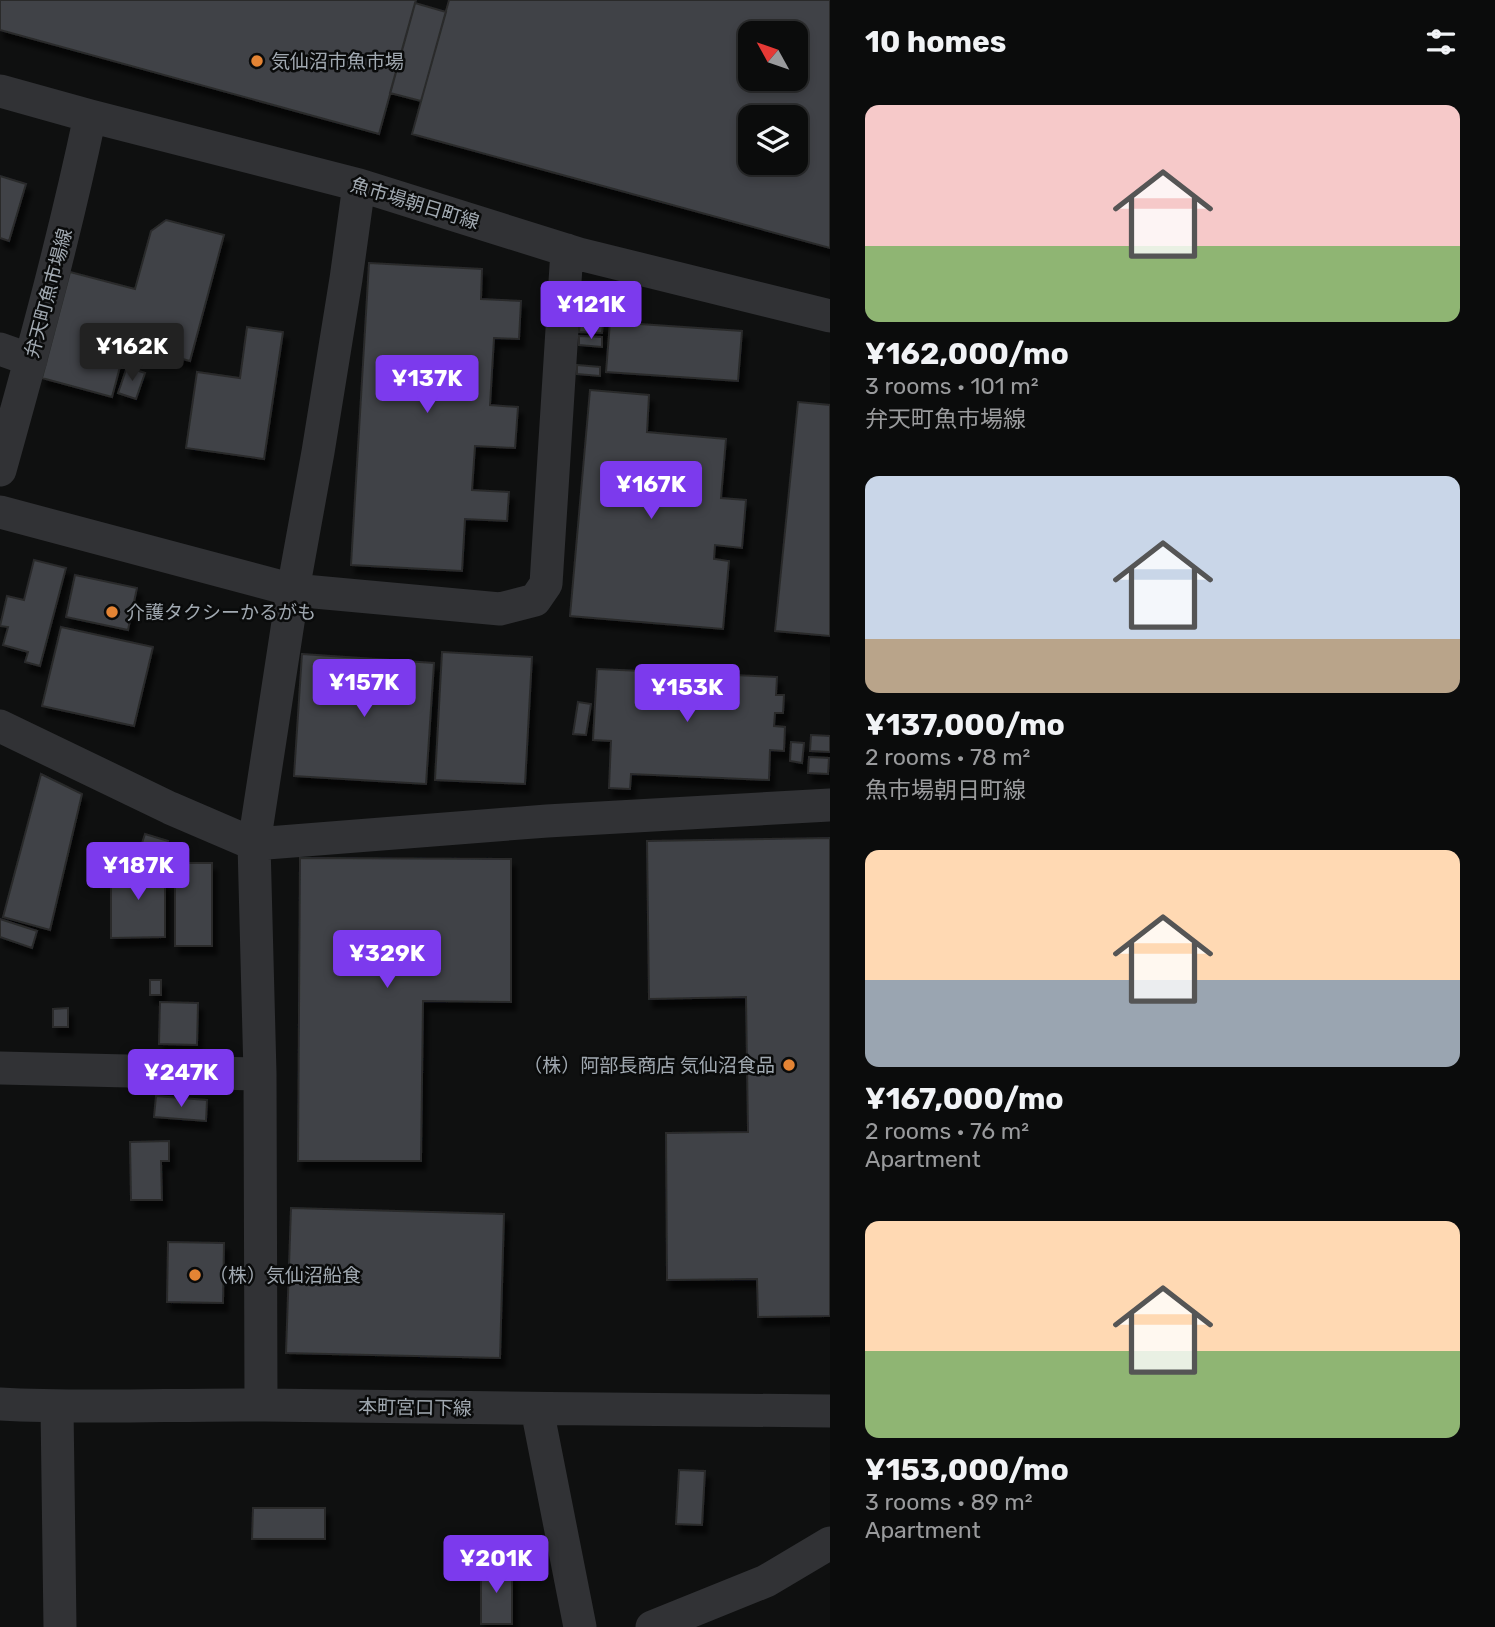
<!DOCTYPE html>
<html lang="en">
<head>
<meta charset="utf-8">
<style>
	body { margin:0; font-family:Rubik,"Noto Sans JP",sans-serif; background:#141515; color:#f1f3f6; height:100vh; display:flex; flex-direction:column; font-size:26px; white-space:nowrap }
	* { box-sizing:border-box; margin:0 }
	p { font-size:23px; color:#9a9b9d }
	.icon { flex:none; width:38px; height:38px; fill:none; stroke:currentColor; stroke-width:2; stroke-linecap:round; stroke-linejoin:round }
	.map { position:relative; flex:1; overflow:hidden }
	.sheet { display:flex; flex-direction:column; background:#0b0c0c; width:665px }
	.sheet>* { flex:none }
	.needle { width:46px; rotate:310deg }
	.controls { position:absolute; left:738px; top:21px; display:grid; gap:14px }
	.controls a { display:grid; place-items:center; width:70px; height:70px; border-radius:14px; background:#0b0c0c; box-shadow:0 4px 10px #0003,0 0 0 2px #2b2c2d; font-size:35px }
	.price { position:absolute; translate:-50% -60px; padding:0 16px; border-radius:7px; background:#7c3aed; color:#fff; font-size:23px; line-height:46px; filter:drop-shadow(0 2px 4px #0008) }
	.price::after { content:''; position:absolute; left:50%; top:42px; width:21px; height:16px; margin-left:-10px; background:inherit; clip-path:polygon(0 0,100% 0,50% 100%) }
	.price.active { background:#222; color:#fff }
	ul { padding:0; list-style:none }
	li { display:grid; align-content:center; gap:14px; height:371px; padding:0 35px }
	li span { display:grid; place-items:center; height:217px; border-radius:14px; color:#555 }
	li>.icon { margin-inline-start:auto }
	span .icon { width:126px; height:126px; fill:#fffc; stroke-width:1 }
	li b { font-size:30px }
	h2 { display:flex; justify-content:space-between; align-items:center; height:84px; padding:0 35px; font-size:30px }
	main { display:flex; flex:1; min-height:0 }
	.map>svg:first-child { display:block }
	.building { fill:#404346; stroke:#292a2c; stroke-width:2; fill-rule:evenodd; filter:url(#shadow) }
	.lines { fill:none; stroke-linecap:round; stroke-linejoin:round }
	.minor { stroke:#313235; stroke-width:33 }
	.poi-dot { fill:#e48434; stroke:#0a0b0b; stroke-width:2.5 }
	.labels { text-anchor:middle; stroke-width:5; stroke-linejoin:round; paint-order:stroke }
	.poi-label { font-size:19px; fill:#a1a9b1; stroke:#0a0b0b; text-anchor:start }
	.street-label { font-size:19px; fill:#a1a9b1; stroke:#0a0b0b }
</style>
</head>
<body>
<main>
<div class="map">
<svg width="830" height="1627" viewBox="0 0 830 1627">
	<defs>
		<filter id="shadow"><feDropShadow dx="4.5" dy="8" stdDeviation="2" flood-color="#0009"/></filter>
	</defs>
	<rect width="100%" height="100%" fill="#0f1010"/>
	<!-- building -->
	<path class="building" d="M0,0H416L379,134L0,30Z
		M449,0H830V248L412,134ZM751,33H796V79H751ZM751,117H796V163H751Z
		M415,3L446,12L421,101L390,93Z
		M0,176L26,184L9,241L0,238Z
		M166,220L224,235L190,361L126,344L112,397L42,378L70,272L135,289L151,231Z
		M369,263L482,269L481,299L521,301L519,339L494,338L490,405L518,407L515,448L475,446L472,490L509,492L507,521L465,519L462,571L351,565Z
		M581,301L592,302L590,318L579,317Z
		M610,322L742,331L738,381L606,372Z
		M580,323L603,324L602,333L579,332Z
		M247,327L283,332L264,459L186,448L197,372L240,378Z
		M579,336L602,337V347L579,345Z
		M577,365L600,367V376L577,374Z
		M127,367L145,373L136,399L118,393Z
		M590,390L649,395L647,432L726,439L721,498L746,500L742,548L715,545L714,559L729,561L723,629L570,616Z
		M798,402L830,405V636L775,631Z
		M34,560L66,568L40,666L25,662L28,652L3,645L8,627L0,626L7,596L24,600Z
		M75,575L137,588L128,630L66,617Z
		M61,627L153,647L134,726L42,706Z
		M442,652L532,657L525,784L435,780Z
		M302,654L434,663L426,784L294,776Z
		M597,669L777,677L776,695H784L783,713H775L774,726L785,727L784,751L770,750L769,780L631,774L630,789L609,788L611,741L593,740Z
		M578,702L591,704L586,735L573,734Z
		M811,735L830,736V752L810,751Z
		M791,742L804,743L802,763L790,761Z
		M809,757L829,758L828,774L808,773Z
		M41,774L82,794L50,930L3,917Z
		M145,834L168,841L161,862L138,855Z
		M830,838V1316L758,1317L757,1279L667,1280L666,1133L748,1132L746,997L649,999L647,841Z
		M300,858L511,859V1002L423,1001L421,1161H298Z
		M175,863H212V946H175Z
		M165,867V937L111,938V868Z
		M0,919L37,931L32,948L0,937Z
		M150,980H161V995H150Z
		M160,1002L198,1003L197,1045L159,1044Z
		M68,1008V1027H53V1009Z
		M156,1096L207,1100L206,1121L154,1117Z
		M169,1141V1161H161L162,1200H131L130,1142Z
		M291,1208L504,1214L500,1358L286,1353Z
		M168,1242L224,1243L223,1303L167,1302Z
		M679,1470L705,1471L702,1525L676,1524Z
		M253,1508H325V1539H252Z
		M481,1566H512V1624H481Z"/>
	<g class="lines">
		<!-- minor -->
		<path class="minor" d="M0,91L90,116L359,185L579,254L830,316
			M0,349L31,360
			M0,470C33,352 65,235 90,116
			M0,512L293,590L500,609L535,600L546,584L567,250
			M0,726L170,808L254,844L547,821L830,805
			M0,1068L260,1074
			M0,1404C88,1409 176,1404 264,1405C453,1407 641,1410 830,1411
			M261,1405L260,1074L254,844L293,590L318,452L346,279L359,185
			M57,1407L60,1627
			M537,1409L580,1627
			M652,1627L766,1581L830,1543"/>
	</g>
	<!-- markers -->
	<g class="poi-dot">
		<circle cx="257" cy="61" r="7"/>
		<circle cx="112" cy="612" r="7"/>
		<circle cx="789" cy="1065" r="7"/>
		<circle cx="195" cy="1275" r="7"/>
	</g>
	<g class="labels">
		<!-- poi labels -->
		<g class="poi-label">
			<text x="271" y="68">気仙沼市魚市場</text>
			<text x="126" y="619">介護タクシーかるがも</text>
			<text x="775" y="1072" text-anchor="end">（株）阿部長商店 気仙沼食品</text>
			<text x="209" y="1282">（株）気仙沼船食</text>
		</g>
		<!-- street labels -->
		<g class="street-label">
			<text transform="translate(415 203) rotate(17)" y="7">魚市場朝日町線</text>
			<text transform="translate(48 293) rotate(-75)" y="7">弁天町魚市場線</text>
			<text transform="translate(415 1407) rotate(1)" y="7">本町宮口下線</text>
		</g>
	</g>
</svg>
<div class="controls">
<a><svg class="needle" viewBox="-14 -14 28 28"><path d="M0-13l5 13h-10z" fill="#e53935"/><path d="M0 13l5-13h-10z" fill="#9a9b9d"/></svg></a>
<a><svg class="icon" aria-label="layers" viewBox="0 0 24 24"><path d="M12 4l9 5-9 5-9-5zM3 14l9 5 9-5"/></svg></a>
</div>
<b class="price" style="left:591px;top:341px">¥121K</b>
<b class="price active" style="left:132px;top:383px">¥162K</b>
<b class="price" style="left:427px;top:415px">¥137K</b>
<b class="price" style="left:651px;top:521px">¥167K</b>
<b class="price" style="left:364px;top:719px">¥157K</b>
<b class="price" style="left:687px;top:724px">¥153K</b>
<b class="price" style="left:138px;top:902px">¥187K</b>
<b class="price" style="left:387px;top:990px">¥329K</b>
<b class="price" style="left:181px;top:1109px">¥247K</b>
<b class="price" style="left:496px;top:1595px">¥201K</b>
</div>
<section class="sheet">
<h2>10 homes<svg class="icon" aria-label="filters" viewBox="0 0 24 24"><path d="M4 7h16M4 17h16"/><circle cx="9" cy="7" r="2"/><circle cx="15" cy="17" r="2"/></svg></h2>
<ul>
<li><span style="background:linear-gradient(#f6c9c9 65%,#8fb573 0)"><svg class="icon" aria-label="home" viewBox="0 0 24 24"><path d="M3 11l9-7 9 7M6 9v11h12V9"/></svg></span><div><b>¥162,000/mo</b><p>3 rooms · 101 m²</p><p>弁天町魚市場線</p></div></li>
<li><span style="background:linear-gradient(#c9d6e8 75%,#b9a48a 0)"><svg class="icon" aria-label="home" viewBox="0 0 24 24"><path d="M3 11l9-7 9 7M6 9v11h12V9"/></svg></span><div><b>¥137,000/mo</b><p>2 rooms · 78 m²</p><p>魚市場朝日町線</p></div></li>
<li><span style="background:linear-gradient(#ffd9b3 60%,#9aa5b1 0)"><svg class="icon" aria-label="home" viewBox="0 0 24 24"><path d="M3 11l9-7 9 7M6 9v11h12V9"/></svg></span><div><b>¥167,000/mo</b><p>2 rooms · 76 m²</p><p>Apartment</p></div></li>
<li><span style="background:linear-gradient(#ffd9b3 60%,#8fb573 0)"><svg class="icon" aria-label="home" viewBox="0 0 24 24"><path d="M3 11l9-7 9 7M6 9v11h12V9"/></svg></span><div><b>¥153,000/mo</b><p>3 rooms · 89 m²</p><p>Apartment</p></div></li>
</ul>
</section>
</main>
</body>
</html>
